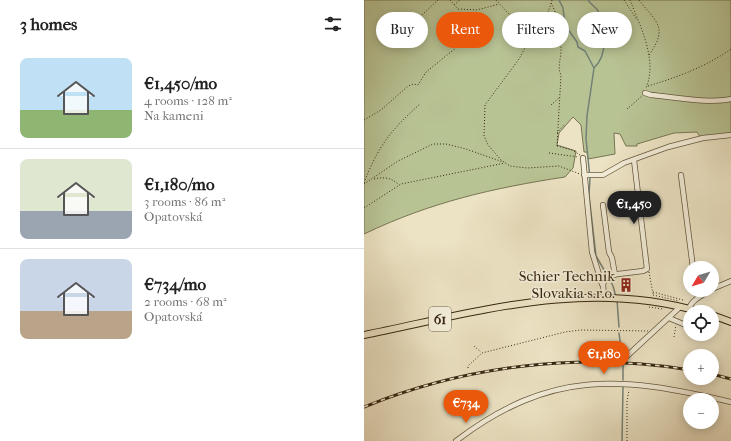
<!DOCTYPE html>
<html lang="en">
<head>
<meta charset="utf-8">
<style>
	body { margin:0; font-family:"IM FELL French Canon",serif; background:#f6f6f6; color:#222; height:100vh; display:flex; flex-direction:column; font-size:15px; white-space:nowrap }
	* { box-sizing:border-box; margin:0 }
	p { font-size:13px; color:#767676 }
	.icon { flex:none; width:22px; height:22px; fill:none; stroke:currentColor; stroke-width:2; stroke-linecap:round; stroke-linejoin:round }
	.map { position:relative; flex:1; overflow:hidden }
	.panel { display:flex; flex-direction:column; background:#fff; width:364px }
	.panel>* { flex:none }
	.banner { position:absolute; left:12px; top:12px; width:295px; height:36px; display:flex; gap:8px }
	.needle { width:26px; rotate:232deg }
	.buttons { position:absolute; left:319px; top:261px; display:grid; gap:8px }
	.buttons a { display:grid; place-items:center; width:36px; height:36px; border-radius:50%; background:#fff; box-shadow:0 2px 10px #0003; font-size:20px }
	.price { position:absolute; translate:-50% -34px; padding:0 9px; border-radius:14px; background:#ea580c; color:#fff; font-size:13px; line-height:26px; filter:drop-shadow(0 1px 2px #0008) }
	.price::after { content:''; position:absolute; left:50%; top:24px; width:12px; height:9px; margin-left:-6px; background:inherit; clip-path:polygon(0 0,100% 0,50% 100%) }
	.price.on { background:#222; color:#fff }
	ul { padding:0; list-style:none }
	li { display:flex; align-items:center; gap:12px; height:100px; padding:0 20px }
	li+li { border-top:1px solid #e0e0e0 }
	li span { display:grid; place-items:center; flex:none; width:112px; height:80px; border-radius:8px; color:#555 }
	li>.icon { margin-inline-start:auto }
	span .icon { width:48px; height:48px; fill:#fffc; stroke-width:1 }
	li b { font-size:17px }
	h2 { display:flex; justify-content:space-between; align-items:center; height:48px; padding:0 20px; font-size:17px }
	.chip { padding:0 14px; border-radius:18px; background:#fff; box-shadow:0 2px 10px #0003; font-size:14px; line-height:36px }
	.chip.on { background:#ea580c; color:#fff }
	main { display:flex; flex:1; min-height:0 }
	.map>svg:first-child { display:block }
	.green { fill:#b8c394; stroke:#787552 }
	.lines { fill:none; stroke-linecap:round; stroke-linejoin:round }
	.stream { stroke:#738177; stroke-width:1.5 }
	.minor-casing { stroke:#64563d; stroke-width:6 }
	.major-casing { stroke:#372710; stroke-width:8 }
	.path { stroke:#372710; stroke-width:1; stroke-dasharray:1 2; stroke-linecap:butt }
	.minor { stroke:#f3edd9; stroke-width:4.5 }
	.major { stroke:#ece3c4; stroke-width:6 }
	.rail-casing { stroke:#372710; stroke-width:3 }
	.rail { stroke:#f3edd9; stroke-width:1.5; stroke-dasharray:4.5; stroke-linecap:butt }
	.labels { text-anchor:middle; stroke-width:3.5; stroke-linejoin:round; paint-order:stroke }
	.shield { fill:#f3edd9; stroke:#6f624c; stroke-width:1 }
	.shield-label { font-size:14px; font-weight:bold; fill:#372710 }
	.poi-label { font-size:15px; fill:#372710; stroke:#f3edd9; text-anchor:end }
</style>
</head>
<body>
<main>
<section class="panel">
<h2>3 homes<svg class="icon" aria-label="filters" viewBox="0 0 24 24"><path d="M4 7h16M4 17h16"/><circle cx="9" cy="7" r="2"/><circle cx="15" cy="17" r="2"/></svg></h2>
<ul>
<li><span style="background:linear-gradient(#bfe0f5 65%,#8fb573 0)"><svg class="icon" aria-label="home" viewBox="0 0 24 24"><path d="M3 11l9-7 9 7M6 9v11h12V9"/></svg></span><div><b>€1,450/mo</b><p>4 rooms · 128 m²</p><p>Na kameni</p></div></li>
<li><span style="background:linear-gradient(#dfe7d0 65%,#9aa5b1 0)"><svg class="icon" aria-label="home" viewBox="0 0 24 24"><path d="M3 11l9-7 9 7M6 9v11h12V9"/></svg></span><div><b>€1,180/mo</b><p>3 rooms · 86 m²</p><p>Opatovská</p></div></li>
<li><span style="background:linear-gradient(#c9d6e8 65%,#b9a48a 0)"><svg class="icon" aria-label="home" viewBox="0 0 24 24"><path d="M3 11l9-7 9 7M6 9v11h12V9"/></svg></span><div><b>€734/mo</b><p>2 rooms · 68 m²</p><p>Opatovská</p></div></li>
</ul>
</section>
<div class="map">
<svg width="367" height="441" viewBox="0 0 367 441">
	<rect width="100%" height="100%" fill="#ece3c4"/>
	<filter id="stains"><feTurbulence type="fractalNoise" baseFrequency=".005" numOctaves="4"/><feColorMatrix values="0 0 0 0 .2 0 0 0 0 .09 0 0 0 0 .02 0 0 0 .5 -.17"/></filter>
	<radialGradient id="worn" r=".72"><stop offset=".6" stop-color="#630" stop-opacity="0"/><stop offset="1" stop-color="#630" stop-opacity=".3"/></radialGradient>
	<!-- green -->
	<path class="green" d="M0,0H367V134L336,137L333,132L310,133L273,144V146H262L256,134L250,133L251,154L224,159L223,152H220L217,125L209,117L195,133L193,145L212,151L209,168L201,177C129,188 67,202 0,234Z"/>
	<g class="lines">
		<!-- stream -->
		<path class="stream" d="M195,0L199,8L201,25L213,42L214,47L221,51L230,68L223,116L222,139L226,178L225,195L232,256L243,275
			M224,0C226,4 232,7 234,11C241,27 245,54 230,68
			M245,278L249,286L252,297
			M253,300L255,327
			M255,333L258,356
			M259,365V380
			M258,441L259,387"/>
		<defs>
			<path id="minor" d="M281,93L287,95C309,97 347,104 367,99
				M219,158L228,252L238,284
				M220,175H239L260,163L304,147L339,138L367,135
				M317,175L329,268
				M239,205L245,252L248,258L251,275
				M348,289L367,281
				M332,290L334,298
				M240,296L239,285L241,278L246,275L279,271L283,269L270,160
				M325,309C327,300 339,295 347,290
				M305,318L324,326
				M262,357L316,307
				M92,441C187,369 256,376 367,402"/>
			<path id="major" d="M348,315L367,322
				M0,335C114,312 221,278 337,312"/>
		</defs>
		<!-- minor casing -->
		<use href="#minor" class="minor-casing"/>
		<!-- major casing -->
		<use href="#major" class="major-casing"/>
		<!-- path -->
		<path class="path" d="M86,0L94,9L113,10L135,4
			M132,0L145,14L159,23L164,34L162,46L155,59L121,105L120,136L124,145L137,160L146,166L163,168L195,166L216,174
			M260,0L273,20
			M266,0C276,26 294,60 282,88
			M275,0C292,22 305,27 285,55
			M187,3C194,15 197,36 197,50C197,59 193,67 197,75L193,146
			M90,5L96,0
			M58,15L74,0
			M164,34C178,27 184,15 188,0
			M284,86C314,77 341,67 367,49
			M187,105L195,98
			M263,109L278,96
			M0,120L17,110L44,86L49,84L54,85L62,72L93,47
			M193,133L200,125
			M193,146L208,150L216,155
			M185,153L214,157
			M10,179C20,177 27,177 35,185
			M0,183C14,146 27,130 56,104
			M0,184L34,161L69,144H82L102,149L139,162
			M0,208L37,184L141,163
			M285,272L289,294
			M289,292L319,300V302
			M289,295L315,301
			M285,307L299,309
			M310,337L312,325
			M110,346L117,352
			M104,368V366L118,353L201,332L217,330L284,331
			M263,441V401L265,390"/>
		<!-- minor -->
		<use href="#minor" class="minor"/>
		<!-- major -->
		<use href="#major" class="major"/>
		<defs>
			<path id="rail" d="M348,374L367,379
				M0,407C103,365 216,352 326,370"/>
		</defs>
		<!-- rail casing -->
		<use href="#rail" class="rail-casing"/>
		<!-- rail -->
		<use href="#rail" class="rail"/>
	</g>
	<!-- icons -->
	<defs>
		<symbol id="building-bare" viewBox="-9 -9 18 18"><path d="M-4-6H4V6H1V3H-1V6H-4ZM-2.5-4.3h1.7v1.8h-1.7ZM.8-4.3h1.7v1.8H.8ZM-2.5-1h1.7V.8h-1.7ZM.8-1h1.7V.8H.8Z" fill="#8f2418" stroke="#f3edd9" stroke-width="2.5" paint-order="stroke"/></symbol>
	</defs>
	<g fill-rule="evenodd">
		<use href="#building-bare" x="252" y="275" width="20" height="20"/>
	</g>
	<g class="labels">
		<!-- shield labels -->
		<rect class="shield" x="65" y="307" width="22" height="24" rx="3"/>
		<g class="shield-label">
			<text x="76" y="324">61</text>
		</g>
		<!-- poi labels -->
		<g class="poi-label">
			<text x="251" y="281">Schier Technik<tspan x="251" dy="17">Slovakia s.r.o.</tspan></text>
		</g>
	</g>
	<rect width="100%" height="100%" filter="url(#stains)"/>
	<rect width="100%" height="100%" fill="url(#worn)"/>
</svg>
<div class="buttons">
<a><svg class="needle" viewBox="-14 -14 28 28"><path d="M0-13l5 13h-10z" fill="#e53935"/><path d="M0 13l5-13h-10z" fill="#767676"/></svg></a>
<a><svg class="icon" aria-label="locate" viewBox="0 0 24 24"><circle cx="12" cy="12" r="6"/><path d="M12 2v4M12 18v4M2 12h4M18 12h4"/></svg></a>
<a>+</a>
<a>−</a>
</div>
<b class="price on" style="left:270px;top:225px">€1,450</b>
<b class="price" style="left:240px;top:375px">€1,180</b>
<b class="price" style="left:102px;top:424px">€734</b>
<div class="banner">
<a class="chip">Buy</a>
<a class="chip on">Rent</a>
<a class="chip">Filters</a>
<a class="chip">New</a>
</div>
</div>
</main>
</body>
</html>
